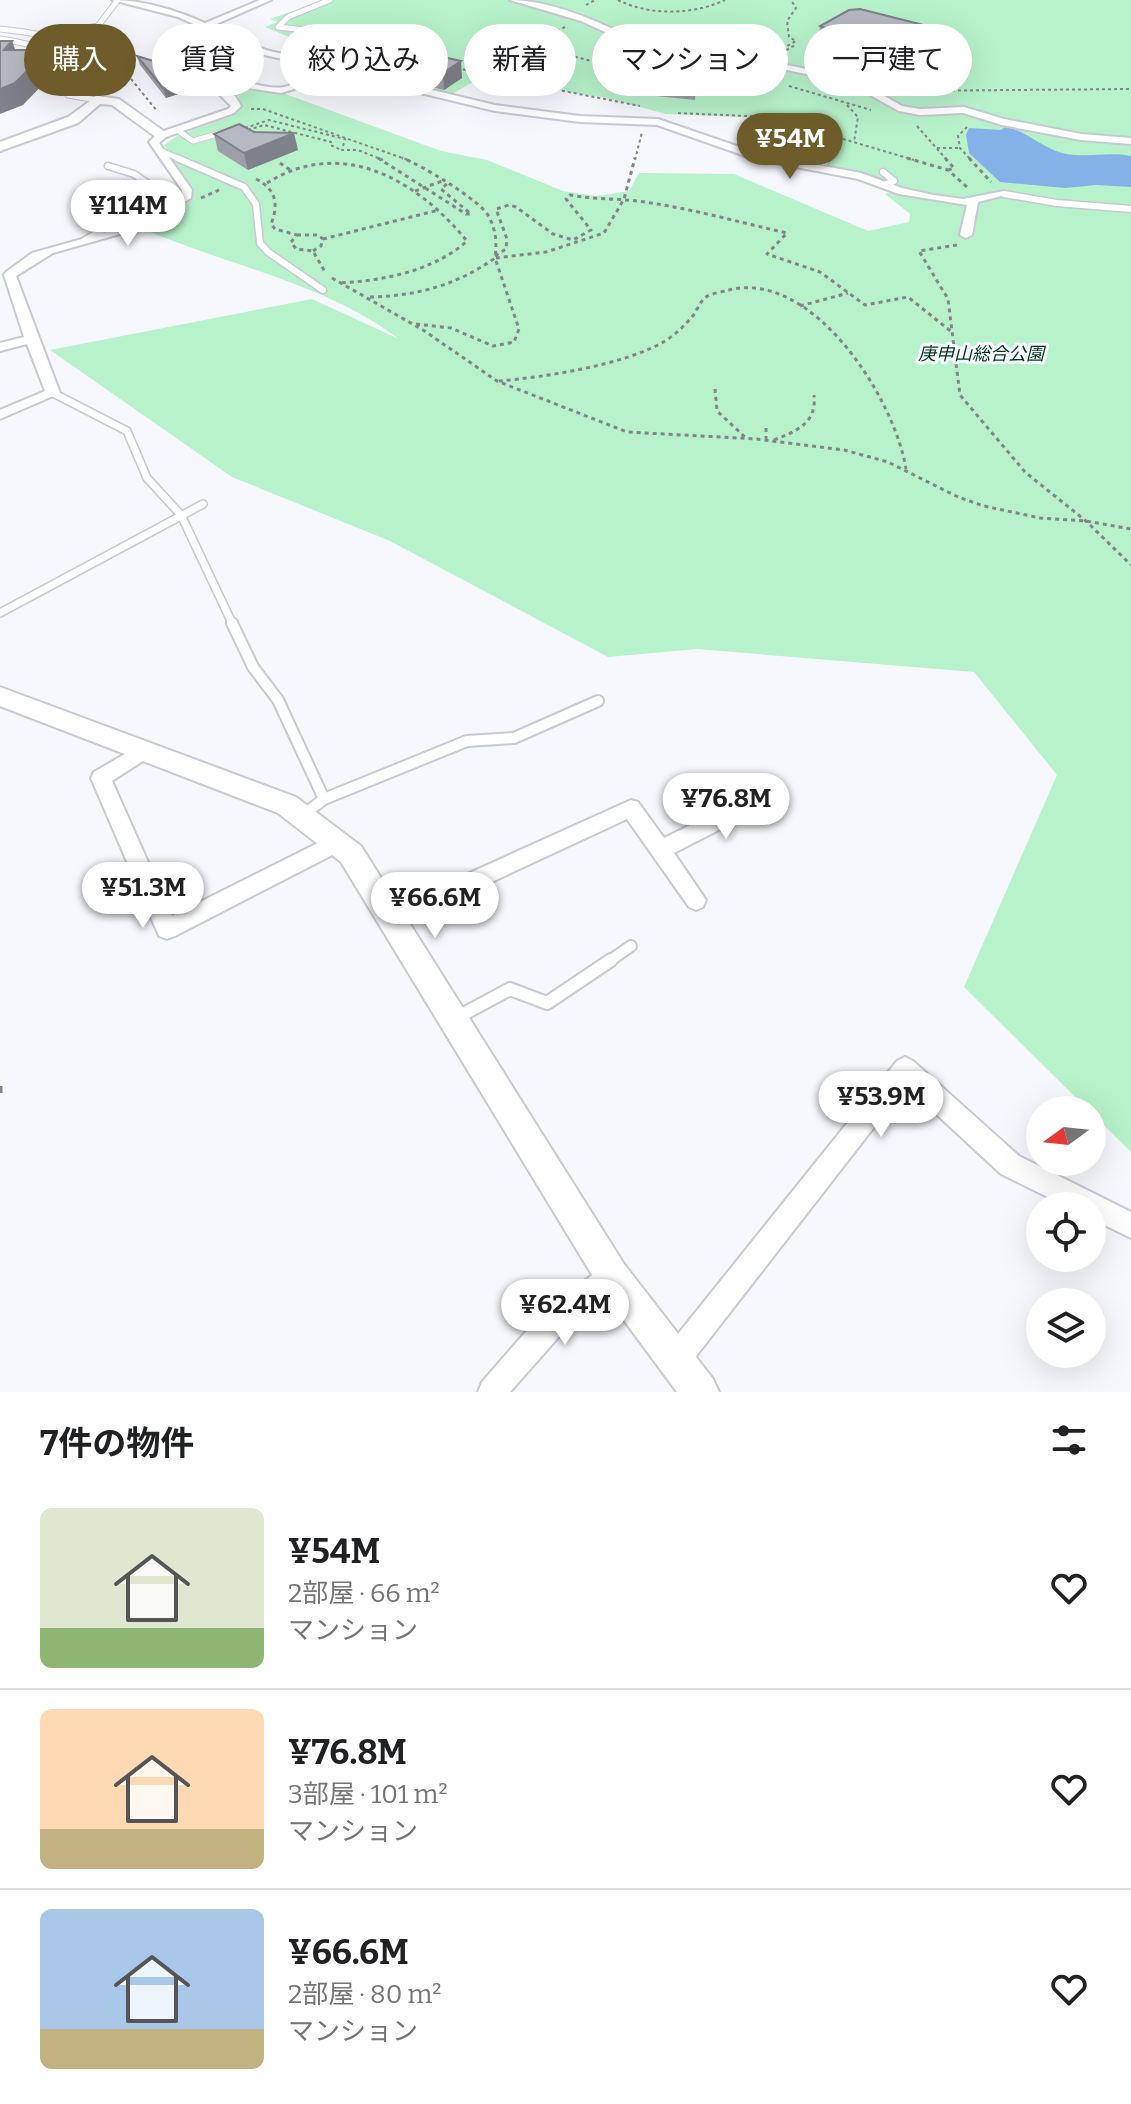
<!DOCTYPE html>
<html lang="ja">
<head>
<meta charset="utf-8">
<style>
	body { margin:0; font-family:Bitter,"Noto Sans JP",serif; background:#f6f6f6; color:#202124; height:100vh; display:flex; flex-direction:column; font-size:30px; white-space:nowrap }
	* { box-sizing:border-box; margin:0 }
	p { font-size:26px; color:#757577 }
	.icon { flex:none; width:44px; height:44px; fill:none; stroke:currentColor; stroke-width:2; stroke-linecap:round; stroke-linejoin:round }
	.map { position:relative; height:1392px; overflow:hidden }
	.details { display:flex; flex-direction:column; background:#fff; flex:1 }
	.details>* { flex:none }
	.banner { position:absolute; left:24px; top:24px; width:1084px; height:72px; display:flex; gap:16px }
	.needle { width:52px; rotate:255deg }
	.buttons { position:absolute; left:1026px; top:1096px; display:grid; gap:16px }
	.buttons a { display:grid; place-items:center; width:80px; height:80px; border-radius:50%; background:#fff; box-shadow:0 8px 32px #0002; font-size:40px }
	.price { position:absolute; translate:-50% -68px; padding:0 18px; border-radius:28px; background:#fff; color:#222; font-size:26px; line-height:52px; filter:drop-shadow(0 2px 4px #0008) }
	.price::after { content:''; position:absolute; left:50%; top:48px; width:24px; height:18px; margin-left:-12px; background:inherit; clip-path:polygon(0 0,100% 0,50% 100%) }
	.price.current { background:#6e5c2a; color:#fff }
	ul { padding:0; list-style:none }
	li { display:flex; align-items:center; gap:24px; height:200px; padding:0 40px }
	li+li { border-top:2px solid #e0e0e0 }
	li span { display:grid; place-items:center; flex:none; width:224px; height:160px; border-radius:12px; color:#555 }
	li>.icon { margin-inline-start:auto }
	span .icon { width:96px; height:96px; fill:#fffc; stroke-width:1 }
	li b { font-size:34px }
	h2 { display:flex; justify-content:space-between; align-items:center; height:96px; padding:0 40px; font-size:34px }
	.chip { padding:0 28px; border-radius:36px; background:#fff; box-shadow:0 8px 32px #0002; font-size:28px; line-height:72px }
	.chip.current { background:#6e5c2a; color:#fff }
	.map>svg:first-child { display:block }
	.green { fill:#b7f2ca }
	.water { fill:#84b2e8 }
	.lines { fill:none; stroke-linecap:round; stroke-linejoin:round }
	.service-far4-casing { stroke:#c7c9d4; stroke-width:7 }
	.service-far3-casing { stroke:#c7c9d4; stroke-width:9 }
	.service-far2-casing { stroke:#c7c9d4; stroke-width:10 }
	.service-far1-casing { stroke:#c7c9d4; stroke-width:14 }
	.service-casing { stroke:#c7c9d4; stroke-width:16 }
	.minor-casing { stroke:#c7c9d4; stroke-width:4 }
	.tertiary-casing { stroke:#c7c9d4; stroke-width:4 }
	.path-far2 { stroke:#84858a; stroke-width:2; stroke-dasharray:3 3; stroke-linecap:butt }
	.path-far1 { stroke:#84858a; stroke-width:3; stroke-dasharray:4 4; stroke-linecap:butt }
	.path { stroke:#84858a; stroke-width:5; stroke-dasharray:8 8; stroke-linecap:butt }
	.service-far4 { stroke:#fff; stroke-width:5 }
	.service-far3 { stroke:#fff; stroke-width:6 }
	.service-far2 { stroke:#fff; stroke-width:7 }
	.service-far1 { stroke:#fff; stroke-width:10 }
	.service { stroke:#fff; stroke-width:12 }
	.minor { fill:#fff; fill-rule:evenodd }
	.tertiary { fill:#fff; fill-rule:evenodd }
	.wall { fill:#9d9ea7 }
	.shaded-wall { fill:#7f8188 }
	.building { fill:#b6b8c2; stroke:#7f8188; stroke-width:2 }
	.labels { text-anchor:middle; stroke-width:6; stroke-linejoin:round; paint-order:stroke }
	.far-park-label { font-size:18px; font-style:italic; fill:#00361a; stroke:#f6f8fe }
</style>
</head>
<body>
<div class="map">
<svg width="1131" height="1392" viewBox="0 0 1131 1392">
	<rect width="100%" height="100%" fill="#f6f8fe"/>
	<!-- green -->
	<path class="green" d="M325,0H1131V1152L964,987L1057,775L974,672L697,649L608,657L390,541L232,477L50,350L312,299L399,339C323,282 228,266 141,228L189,202L191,188L164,145L177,136L236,114L239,97L225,88L228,86L283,93L441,151L487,160L563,191L596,196L629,191L639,173L734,174L868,231L909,222L910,214L885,194L894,191L866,175L794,161L814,153L833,139L763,118L666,114L606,98L480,78L452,94L293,57L311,46L265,27L277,22L270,19Z"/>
	<!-- water -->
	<path class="water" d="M1005,127C1026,130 1041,147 1062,153C1085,159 1108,151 1131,156V187L1096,185L1065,188L1000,182L969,153L966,135L969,128L1001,130Z"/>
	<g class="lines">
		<defs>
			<path id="service-far4" d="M0,29C36,33 96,39 100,84
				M322,32L278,27L288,17L330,0
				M43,36L98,26L117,1
				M0,39C34,44 66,51 79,86
				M100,84L97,100L68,95L74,87Z
				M177,130L193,141L224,132
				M157,149L182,160"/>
			<path id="service-far3" d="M177,158L244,187L256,204L260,243L268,252L323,290
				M796,163L825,162
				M883,172L894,181L884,185
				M1004,194L1057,203L1131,209
				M85,240L155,200L157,190L134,174L108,166"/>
			<path id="service-far2" d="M53,393L127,431L147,478L181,515L233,625
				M0,613L203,504"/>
			<path id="service-far1" d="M232,623L253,667L278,700L324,799L302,816
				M324,799L467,741L514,738L598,701
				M608,962L631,946"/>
			<path id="service" d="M456,1018L510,989L547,1003L611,960"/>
			<path id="minor" d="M112,0C143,0 176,10 205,23L260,0H271L212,26L266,50L495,105L580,116L658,119L760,154L861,173L902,188L933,195L963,199L1004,191L1009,194L978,202L972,235L966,238L960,235L967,205L899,194L858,179L754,159L657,125L580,122L495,111L300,64L298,74L301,87L281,93L227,85L224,88L235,96L241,106L234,113L166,137L159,143L192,190L191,198L141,228L53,253L16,276L60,393L0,419V410L45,391L27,344L0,351V343L24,337L4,275L6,272L32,253L125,227L182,195V190L149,142L158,133L228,109L231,106L213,88L222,80C245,77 271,95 293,84L288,74L291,61L260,54L178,17Z
				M510,0C543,0 580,14 611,28L811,70L867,86L902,106L920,109L964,107L1004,119L1081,134L1131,138V144L1081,140L1002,125L963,113L920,115L899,111L861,90L806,74L605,32L581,21Z
				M142,744L149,747L151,752L149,757L112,781L172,916L330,837L337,834L344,837L347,843L344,849L175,936L167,939L159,936L91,778L94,772Z
				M772,785L779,787L782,793L779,799L674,853L706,900L703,907L696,910L689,907L627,819L397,926L390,929L383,926L379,919L383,912L631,800L638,802L664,838Z
				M905,1057L913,1061L1019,1156L1131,1212V1238L1092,1219V1206H1066L1001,1174L906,1086L686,1369L676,1373L666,1369L662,1359L666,1349L897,1061Z
				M612,1263L621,1267L625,1276L621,1285L563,1332L510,1392H478L482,1382L543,1312L603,1267Z"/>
			<path id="tertiary" d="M97,96L119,99L169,135L157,138L112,105L100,104L78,123L0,151V142L68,117Z
				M0,687L296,797L361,846L624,1264L713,1379L719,1392H677L600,1288L341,862L278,813L0,706Z"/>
		</defs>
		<!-- service-far4 casing -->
		<use href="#service-far4" class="service-far4-casing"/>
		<!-- service-far3 casing -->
		<use href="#service-far3" class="service-far3-casing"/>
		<!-- service-far2 casing -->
		<use href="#service-far2" class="service-far2-casing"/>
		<!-- service-far1 casing -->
		<use href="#service-far1" class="service-far1-casing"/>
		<!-- service casing -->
		<use href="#service" class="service-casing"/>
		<!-- minor casing -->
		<use href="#minor" class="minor-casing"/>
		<!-- tertiary casing -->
		<use href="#tertiary" class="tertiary-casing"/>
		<!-- path-far2 -->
		<path class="path-far2" d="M618,0C650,16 693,15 725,0
			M586,5L595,0
			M565,27L487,70L497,78L640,106
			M97,37L157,111
			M517,41L643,75
			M777,52L796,41L789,37L787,21L796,8L791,0
			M781,53L795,45
			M173,64L215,46
			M175,64L212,77
			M457,68L495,77
			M789,86L871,110
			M943,87L965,73
			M898,91L1131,89
			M847,105L858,117L854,142
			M251,109H263L408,160
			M678,113L769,117L914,160
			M917,126L947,160
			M967,127L958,136L960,148L971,160
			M245,128L269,120L345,139L342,150H358L383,160
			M248,130L264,125L331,142L330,145L342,150
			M937,148H960
			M635,160L642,132"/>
		<!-- path-far1 -->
		<path class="path-far1" d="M378,158L466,214H471L441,189L448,183
			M907,158L948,170L967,187
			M945,158L954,168L948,170
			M969,158L991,182
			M280,163L290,170
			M256,179C276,189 279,204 271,224L275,229L297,235L291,242L296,249L313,251L325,272
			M267,183C342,136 417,180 467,241C434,271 382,281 339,283
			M415,191L445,180
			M201,198L219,190
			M297,235H318L323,239L321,246L313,251
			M323,239L439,210
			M957,245L919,251L948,299L960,395L1025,472L1086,521L1131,565
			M495,256L506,249L507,239L496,209L509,205L516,207L553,234L573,240L591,230L566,199L570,195C597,200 624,198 651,203C697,210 742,223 787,233L767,254L820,272L865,305L908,297L953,333
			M332,278L423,330L497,381L627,432L757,439L844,450L888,462L958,497L984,506L1040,518L1086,521L1131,529
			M370,297C417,296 457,285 495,258C497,241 496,230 488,215C479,200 420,164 402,158
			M800,306L848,293
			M416,324L451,328L493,346L514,342L519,329L495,258L546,252L604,233L624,199L635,158
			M499,381C545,377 625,365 665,341C675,335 684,326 692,317C697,311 700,301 706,297C712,293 722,292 729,290C813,269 895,399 906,469
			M715,389L717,411L745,437
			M766,428V440
			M774,440C797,431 817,423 814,395"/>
		<!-- path -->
		<path class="path" d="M0,1086V1093"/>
		<!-- service-far4 -->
		<use href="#service-far4" class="service-far4"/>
		<!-- service-far3 -->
		<use href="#service-far3" class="service-far3"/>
		<!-- service-far2 -->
		<use href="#service-far2" class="service-far2"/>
		<!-- service-far1 -->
		<use href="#service-far1" class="service-far1"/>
		<!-- service -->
		<use href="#service" class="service"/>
		<!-- minor -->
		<use href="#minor" class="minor"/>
		<!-- tertiary -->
		<use href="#tertiary" class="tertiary"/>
	</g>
	<!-- wall -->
	<path class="wall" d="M820,26L947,31L942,52L908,74L858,63L817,47Z
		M137,56L206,85L166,98L140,65Z
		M396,62L462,78L444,90L398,79Z
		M628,82L696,89L695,100L627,93Z
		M254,132L298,150L248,170L218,151L214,134Z"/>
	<!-- shaded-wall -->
	<path class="shaded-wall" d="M947,31L942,52L908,74L914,53Z
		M12,41L20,62L4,50Z
		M48,50L56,71L23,105L0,114V89Z
		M461,61L462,78L444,90L443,73Z
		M203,76L206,85L166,98L163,88Z
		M294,133L298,150L248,170L244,153Z"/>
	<!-- building -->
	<path class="building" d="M860,9L947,31L914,53L862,42L820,26L849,10Z
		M0,41H12L4,50H48L15,83L0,89Z
		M416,51L461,61L443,73L396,62Z
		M137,56L203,76L163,88Z
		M653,67L660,69L696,89L628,82Z
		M239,124L254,132L294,133L244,153L214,134Z"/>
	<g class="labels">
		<!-- far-park labels -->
		<g class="far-park-label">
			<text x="981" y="360">庚申山総合公園</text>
		</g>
	</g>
</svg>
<div class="buttons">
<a><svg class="needle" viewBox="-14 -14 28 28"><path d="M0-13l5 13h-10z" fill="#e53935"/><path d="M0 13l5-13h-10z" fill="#757577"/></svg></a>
<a><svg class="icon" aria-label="locate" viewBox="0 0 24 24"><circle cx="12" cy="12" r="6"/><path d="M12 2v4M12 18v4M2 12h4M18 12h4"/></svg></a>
<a><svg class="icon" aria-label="layers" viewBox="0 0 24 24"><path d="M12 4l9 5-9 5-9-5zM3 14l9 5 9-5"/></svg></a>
</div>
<b class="price current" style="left:790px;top:181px">¥54M</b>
<b class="price" style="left:128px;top:248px">¥114M</b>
<b class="price" style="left:726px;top:841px">¥76.8M</b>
<b class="price" style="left:143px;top:930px">¥51.3M</b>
<b class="price" style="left:435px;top:940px">¥66.6M</b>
<b class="price" style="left:881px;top:1139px">¥53.9M</b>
<b class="price" style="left:565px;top:1347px">¥62.4M</b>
<div class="banner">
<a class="chip current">購入</a>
<a class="chip">賃貸</a>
<a class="chip">絞り込み</a>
<a class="chip">新着</a>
<a class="chip">マンション</a>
<a class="chip">一戸建て</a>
</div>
</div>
<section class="details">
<h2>7件の物件<svg class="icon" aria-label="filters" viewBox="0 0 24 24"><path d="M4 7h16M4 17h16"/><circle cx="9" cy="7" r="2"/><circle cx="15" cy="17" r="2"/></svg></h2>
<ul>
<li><span style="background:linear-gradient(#dfe7d0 75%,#8fb573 0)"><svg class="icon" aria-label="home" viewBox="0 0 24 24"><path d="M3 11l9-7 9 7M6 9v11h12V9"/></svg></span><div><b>¥54M</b><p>2部屋 · 66 m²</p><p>マンション</p></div><svg class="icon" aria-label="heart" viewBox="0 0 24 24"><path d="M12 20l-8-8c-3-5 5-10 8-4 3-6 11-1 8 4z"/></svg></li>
<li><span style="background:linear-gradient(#ffd9b3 75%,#c2b280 0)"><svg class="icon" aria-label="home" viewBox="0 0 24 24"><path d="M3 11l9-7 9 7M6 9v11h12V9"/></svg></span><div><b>¥76.8M</b><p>3部屋 · 101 m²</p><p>マンション</p></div><svg class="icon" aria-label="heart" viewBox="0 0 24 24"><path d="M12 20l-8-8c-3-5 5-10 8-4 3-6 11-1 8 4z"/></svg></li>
<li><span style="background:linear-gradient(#a9c7e8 75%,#c2b280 0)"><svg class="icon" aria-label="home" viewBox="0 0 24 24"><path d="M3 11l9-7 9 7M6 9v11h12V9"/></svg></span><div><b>¥66.6M</b><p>2部屋 · 80 m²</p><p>マンション</p></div><svg class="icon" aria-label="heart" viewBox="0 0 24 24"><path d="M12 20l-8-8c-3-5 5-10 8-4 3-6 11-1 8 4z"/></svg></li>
</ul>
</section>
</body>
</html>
